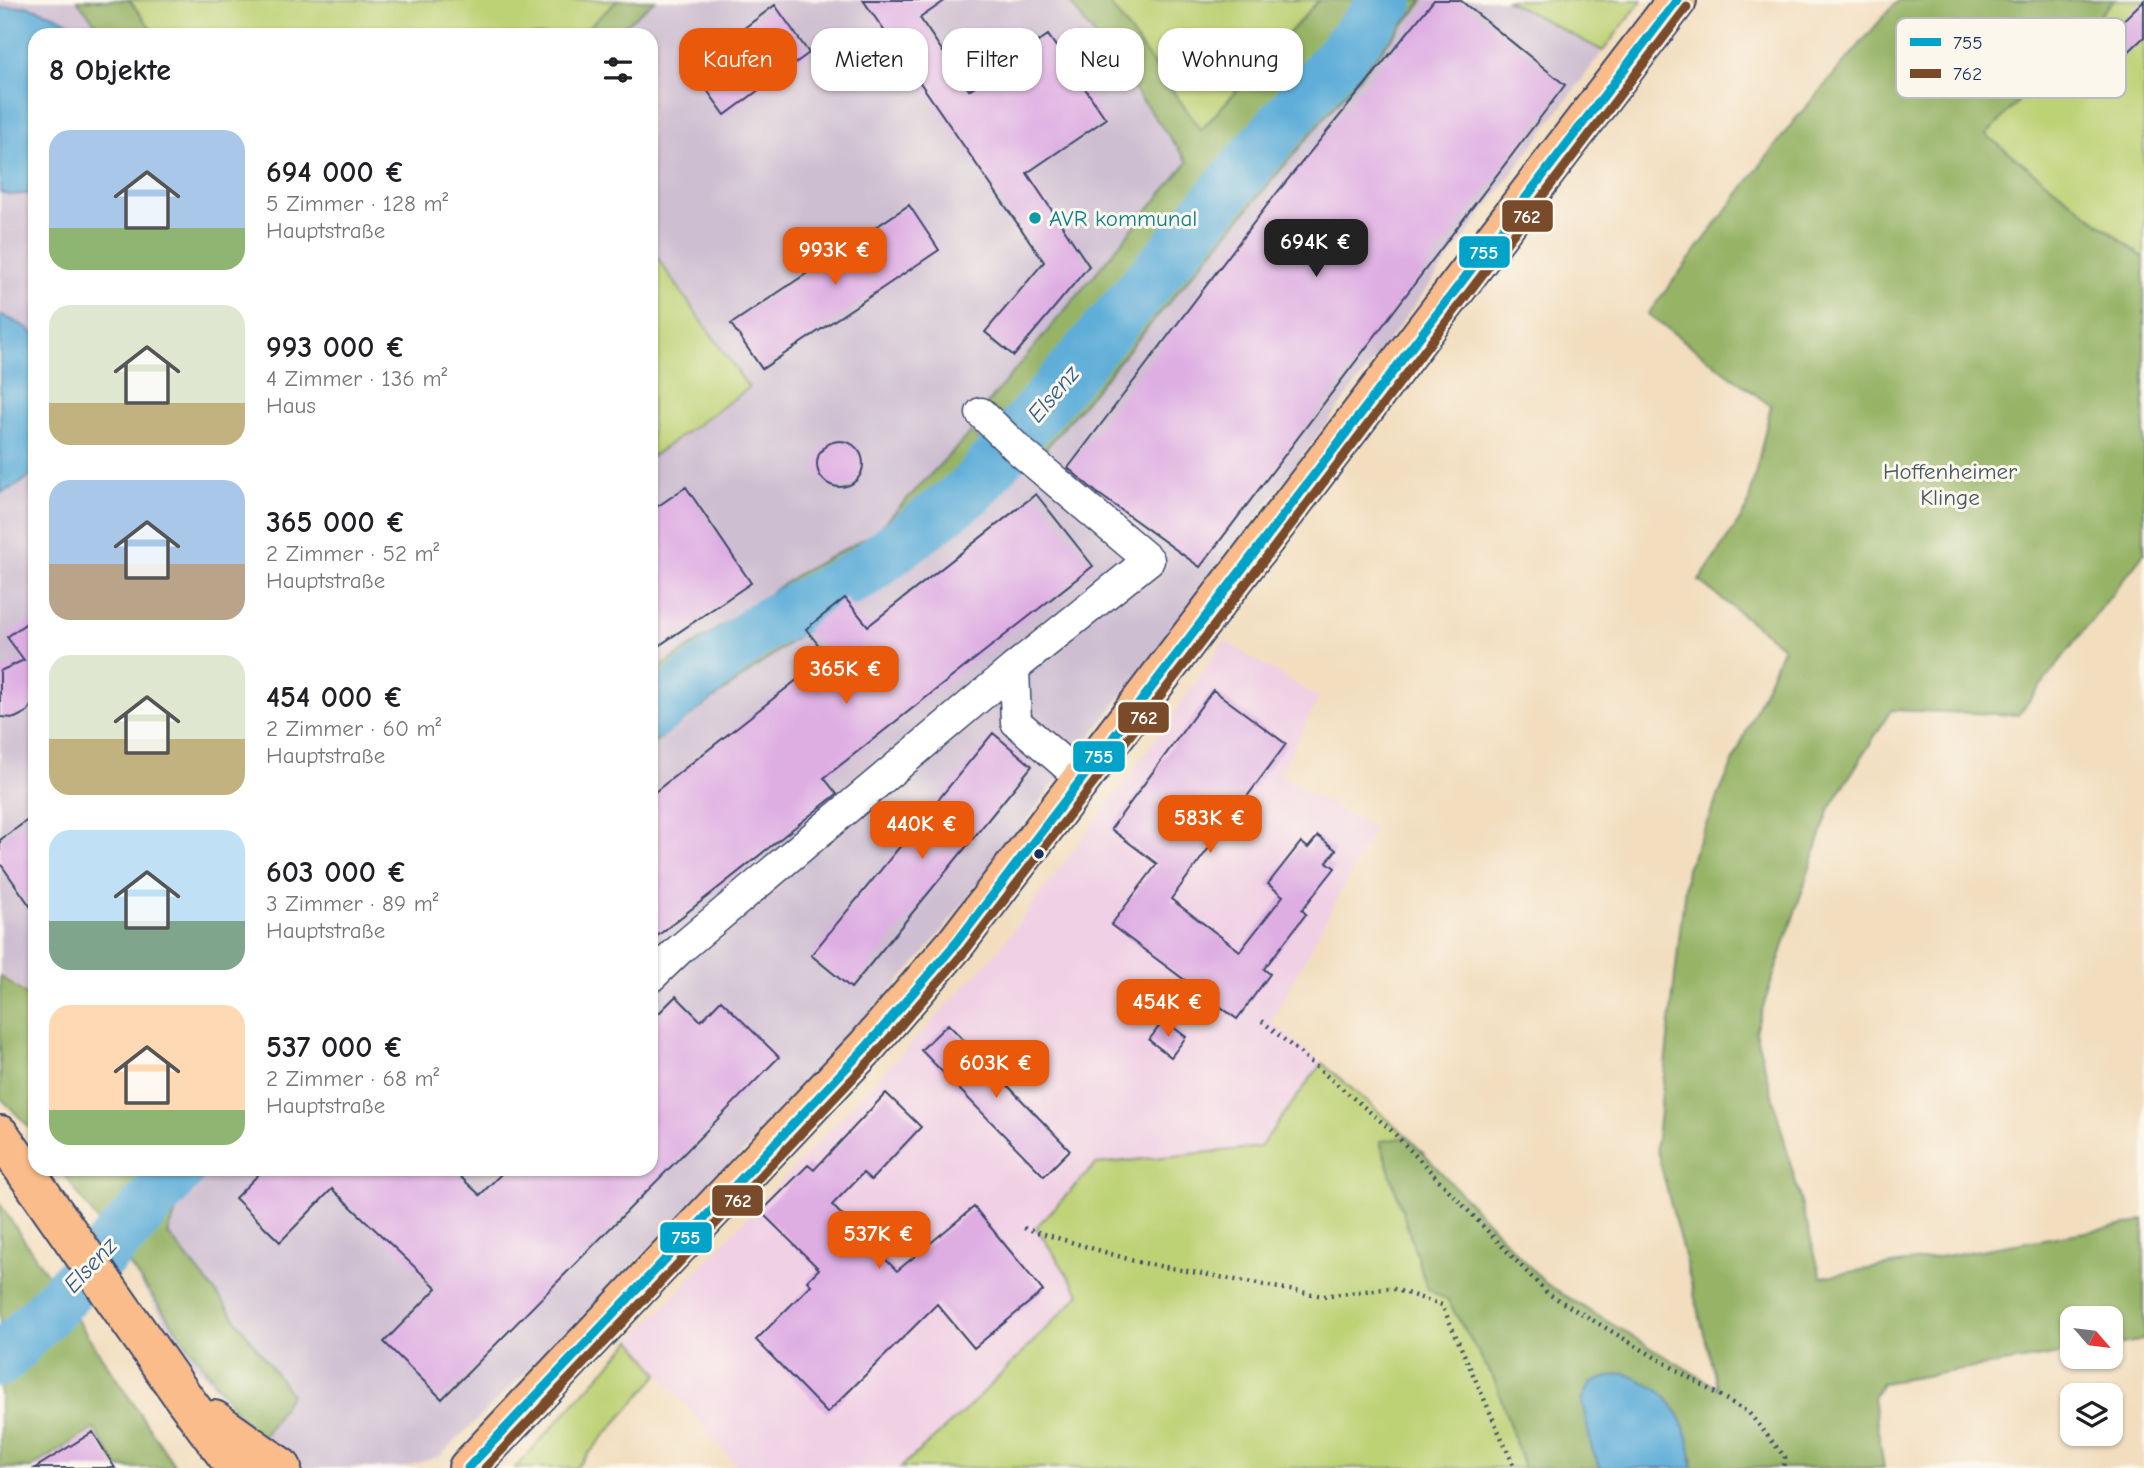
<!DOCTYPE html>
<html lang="de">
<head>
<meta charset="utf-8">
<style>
	body { margin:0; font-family:"Comic Neue",sans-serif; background:#f2f2f2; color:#202124; height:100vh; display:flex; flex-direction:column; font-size:26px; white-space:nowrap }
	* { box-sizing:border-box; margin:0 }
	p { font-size:23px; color:#757577 }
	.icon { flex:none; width:38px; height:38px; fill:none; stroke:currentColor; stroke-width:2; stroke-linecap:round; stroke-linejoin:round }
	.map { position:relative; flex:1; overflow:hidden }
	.panel { position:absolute; left:28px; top:28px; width:630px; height:1148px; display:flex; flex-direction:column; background:#fff; border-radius:21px; box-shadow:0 2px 5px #0004 }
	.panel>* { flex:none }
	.banner { position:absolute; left:679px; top:28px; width:665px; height:63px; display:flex; gap:14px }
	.needle { width:46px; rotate:118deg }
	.fabs { position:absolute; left:2060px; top:1306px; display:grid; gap:14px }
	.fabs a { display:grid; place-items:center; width:63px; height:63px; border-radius:14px; background:#fff; box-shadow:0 2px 5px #0004; font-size:35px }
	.price { position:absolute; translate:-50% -60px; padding:0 16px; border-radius:14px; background:#ea580c; color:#fff; font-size:23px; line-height:46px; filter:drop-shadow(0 2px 4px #0008) }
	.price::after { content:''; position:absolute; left:50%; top:42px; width:21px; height:16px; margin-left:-10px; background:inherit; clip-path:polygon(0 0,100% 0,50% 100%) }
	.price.selected { background:#222; color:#fff }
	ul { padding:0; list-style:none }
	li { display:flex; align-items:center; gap:21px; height:175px; padding:0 21px }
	li span { display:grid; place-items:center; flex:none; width:196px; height:140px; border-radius:21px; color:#555 }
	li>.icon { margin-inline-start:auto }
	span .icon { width:84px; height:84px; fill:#fffc; stroke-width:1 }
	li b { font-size:30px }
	h2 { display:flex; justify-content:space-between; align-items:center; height:84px; padding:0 21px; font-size:30px }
	.chip { padding:0 24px; border-radius:21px; background:#fff; box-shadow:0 2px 5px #0004; font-size:24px; line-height:63px }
	.chip.selected { background:#ea580c; color:#fff }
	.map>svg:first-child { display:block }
	.built { fill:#f0d0e4 }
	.industrial { fill:#cebed1 }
	.green { fill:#bdd174; stroke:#6c8069; stroke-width:2 }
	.forest { fill:#96b366; stroke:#587162; stroke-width:2 }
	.water { fill:#5eaed9; stroke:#3c6e9c; stroke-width:2 }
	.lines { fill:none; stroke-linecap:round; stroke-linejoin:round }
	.river { stroke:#5eaed9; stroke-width:52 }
	.building { fill:#deaee3 }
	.minor-casing { stroke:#3b496d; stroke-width:33 }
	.major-casing { stroke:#3b496d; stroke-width:42 }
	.highway-casing { stroke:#3b496d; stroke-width:42 }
	.path { stroke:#3b496d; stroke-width:4.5; stroke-dasharray:2 5; stroke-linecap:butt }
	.minor { stroke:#fff; stroke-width:30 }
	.major { stroke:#f9bc8a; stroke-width:38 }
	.highway { stroke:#f9bc8a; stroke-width:38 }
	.bus-1-casing { stroke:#fbf7ec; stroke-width:14 }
	.bus-2-casing { stroke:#fbf7ec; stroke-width:14 }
	.bus-1 { stroke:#01a3c8; stroke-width:9 }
	.bus-2 { stroke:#7a4b2a; stroke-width:9 }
	.culture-dot { fill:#0f9aa8; stroke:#fbf7ec; stroke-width:2.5 }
	.bus-dot { fill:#1b2f5e; stroke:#fbf7ec; stroke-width:2.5 }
	.labels { text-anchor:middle; stroke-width:6; stroke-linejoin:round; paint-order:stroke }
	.culture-label { font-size:23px; fill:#0d838f; stroke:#fbf7ec; text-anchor:start }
	.park-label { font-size:23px; fill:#445864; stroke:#fbf7ec }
	.water-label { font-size:24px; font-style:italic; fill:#325b89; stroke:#fbf7ec }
	.key { fill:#fbf7ec; stroke:#b8bbc1; stroke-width:2 }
	.key-label { font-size:19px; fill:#1b2f5e }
	.line-badge { stroke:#fbf7ec; stroke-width:2.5 }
	.badge-label { font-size:19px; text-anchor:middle; font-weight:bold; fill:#fff }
</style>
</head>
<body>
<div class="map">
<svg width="2144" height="1468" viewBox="0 0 2144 1468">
	<rect width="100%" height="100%" fill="#fbf7ec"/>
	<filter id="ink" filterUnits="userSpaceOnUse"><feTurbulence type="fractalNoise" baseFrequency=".0143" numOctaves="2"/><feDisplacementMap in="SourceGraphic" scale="14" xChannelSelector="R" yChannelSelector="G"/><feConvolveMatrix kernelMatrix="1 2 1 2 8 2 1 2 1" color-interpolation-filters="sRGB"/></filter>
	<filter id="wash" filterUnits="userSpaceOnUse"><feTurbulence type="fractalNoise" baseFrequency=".00686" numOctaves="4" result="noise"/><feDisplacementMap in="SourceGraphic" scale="28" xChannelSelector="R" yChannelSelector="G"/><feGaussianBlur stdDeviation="1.57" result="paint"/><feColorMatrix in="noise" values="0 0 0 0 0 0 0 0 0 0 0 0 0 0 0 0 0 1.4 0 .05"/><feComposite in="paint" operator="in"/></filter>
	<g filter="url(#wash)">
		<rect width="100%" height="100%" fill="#f2debf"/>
		<!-- built -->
		<path class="built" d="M1224,641L1319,698L1279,775L1374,830L1271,1022L1322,1063L1260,1147L1096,1164L1080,1293L969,1407L900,1468H738L632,1340L995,954L1131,774Z"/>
		<!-- industrial -->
		<path class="industrial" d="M0,0H77L105,35H35V998L0,974Z
			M655,0H1068L1188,162L986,405L1041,454L1424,0H1506L1603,51L1233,550L928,949L774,1121L600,1299L440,1456L401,1468H298L285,1465L189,1359L119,1250L195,1169H651V457L749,388L651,249V35H613Z"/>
		<!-- green -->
		<path class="green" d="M129,0H618L580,35H156Z
			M1107,0H1319L1201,130Z
			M1506,0H1642L1603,51Z
			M2114,0H2144V258L1986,135Z
			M651,249L749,388L651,457Z
			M1322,1063L1408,1137L1380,1142L1427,1288L1448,1301L1495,1381L1524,1468H900L969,1407L1080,1294L1036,1227L1096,1164L1260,1147Z
			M632,1340L659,1374L576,1468H515Z"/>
		<!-- forest -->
		<path class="forest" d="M77,0H129L156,35H105Z
			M618,0H655L613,35H580Z
			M1068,0H1107L1201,130L1319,0H1424L1041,454L986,405L1188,162Z
			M1898,0H2114L1986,135L2144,258V553L2018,715L1891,710L1830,808L1755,1031L1821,1277L2132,1224L2144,1219V1340L2111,1346L2110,1318H2072V1352L1882,1383L1873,1398L1884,1468H1692L1693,1457L1592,1449L1601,1468H1524L1495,1381L1448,1301L1427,1288L1380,1141L1408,1137L1547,1285L1718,1388L1656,1147L1687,868L1783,647L1699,581L1747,509L1771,406L1648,314L1794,121Z
			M971,432L1003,463L1006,475L859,592L846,590L805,622V631L651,745V674L798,574L875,533Z
			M0,976L35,1001V1133L0,1097Z
			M60,1169H195L189,1175L168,1234L221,1299L291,1394L259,1443Z
			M0,1204L176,1468H119L94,1429L31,1468H0Z"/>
		<!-- water -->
		<path class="water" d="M25,6C48,12 67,18 85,35H35V193L11,195L0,192V8Z
			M0,314L28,328L35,335V473L16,486L0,493Z
			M1624,1373C1635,1378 1648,1383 1658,1390C1680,1406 1693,1442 1692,1468H1601L1592,1449L1582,1401L1591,1382Z"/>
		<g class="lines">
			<!-- river -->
			<path class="river" d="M651,714L763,626L863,572L971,490L1388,0
				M0,1361L129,1227L179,1169"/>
		</g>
		<g id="blocks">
			<!-- building -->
			<path class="building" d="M863,0H946L920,18L969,90L1048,35L1106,119L1027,173L1089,266L1014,356L985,332L1044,262Z
				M1434,0H1460L1565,85L1200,567L1096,492L1068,468L1271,200Z
				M2144,0V37L2122,58L2104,39Z
				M775,5L809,53L725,115L691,68Z
				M909,205L939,250L762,369L731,324Z
				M817 464a23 23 0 1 1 46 0a23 23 0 1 1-46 0Z
				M686,487L751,583L651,651V511Z
				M1036,494L1093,566L824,778L837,794L651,941V795L827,656L806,629L845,598L868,626Z
				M35,617V700L27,712L15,718L0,717V671L24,660L7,637Z
				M1213,690L1286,744L1171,899L1240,951L1283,896L1268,884L1301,842L1308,848L1318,836L1336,850L1327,862L1335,868L1302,910L1306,914L1264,969L1270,974L1237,1019L1111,925L1157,864L1111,829Z
				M993,733L1032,766L851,988L811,955Z
				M35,815V913L0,863V840Z
				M676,996L701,1021L721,1000L779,1057L442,1399L384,1342L437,1288L332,1189L280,1242L235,1198L264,1169H452L480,1195L506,1169H651V1021Z
				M1164,1020L1186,1037L1171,1057L1149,1040Z
				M948,1024L1070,1150L1044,1176L921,1050Z
				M886,1093L921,1127L871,1180L863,1173L832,1205L897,1271L974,1207L1043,1291L974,1348L937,1304L827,1413L756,1340L811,1285L807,1281L819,1269L761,1212L808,1165L814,1170Z
				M93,1432L115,1468H35Z"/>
		</g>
	</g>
	<g filter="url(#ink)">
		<use href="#blocks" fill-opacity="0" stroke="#3b496d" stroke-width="2"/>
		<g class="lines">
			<defs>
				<path id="minor" d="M981,413L1020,451L1149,560L1014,668L1016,722L1082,779
					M651,977L679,950L1014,668"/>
				<path id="major" d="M468,1468L867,1046L957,942L1677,0"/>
				<path id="highway" d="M0,1135L184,1398L236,1468
					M214,1420L282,1468"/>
			</defs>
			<!-- minor casing -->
			<use href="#minor" class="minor-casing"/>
			<!-- major casing -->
			<use href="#major" class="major-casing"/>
			<!-- highway casing -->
			<use href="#highway" class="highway-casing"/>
			<!-- path -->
			<path class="path" d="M1262,1021L1390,1129L1547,1293L1749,1413L1785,1457L1783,1468
				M1024,1228L1138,1262L1323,1296L1391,1288L1442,1305L1515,1468"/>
			<!-- minor -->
			<use href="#minor" class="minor"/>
			<!-- major -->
			<use href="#major" class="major"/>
			<!-- highway -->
			<use href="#highway" class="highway"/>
			<defs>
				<path id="bus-1" d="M468,1468L867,1046L957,942L1677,0"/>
				<path id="bus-2" d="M485,1468L876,1054L966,950L1687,7"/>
			</defs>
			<!-- bus-1 casing -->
			<use href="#bus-1" class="bus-1-casing"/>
			<!-- bus-2 casing -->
			<use href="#bus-2" class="bus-2-casing"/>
			<!-- bus-1 -->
			<use href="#bus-1" class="bus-1"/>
			<!-- bus-2 -->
			<use href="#bus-2" class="bus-2"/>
		</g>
	</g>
	<!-- markers -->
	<circle class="culture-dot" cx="1035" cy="218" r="7"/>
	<circle class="bus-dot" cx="1039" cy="854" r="6"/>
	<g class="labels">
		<!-- culture labels -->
		<g class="culture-label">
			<text x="1049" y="226">AVR kommunal</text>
		</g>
		<!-- park labels -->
		<g class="park-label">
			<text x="1950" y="479">Hoffenheimer<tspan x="1950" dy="26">Klinge</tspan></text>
		</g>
		<!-- water labels -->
		<g class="water-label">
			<text transform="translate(1053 394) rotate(-50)" y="8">Elsenz</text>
			<text transform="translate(90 1265) rotate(-47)" y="8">Elsenz</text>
		</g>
	</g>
	<!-- legend -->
	<rect x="1896" y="18" width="230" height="80" rx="10" class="key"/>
	<rect x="1910" y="38" width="31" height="8" fill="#01a3c8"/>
	<rect x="1910" y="69" width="31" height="9" fill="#7a4b2a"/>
	<g class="key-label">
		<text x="1953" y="49">755</text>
		<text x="1953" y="80">762</text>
	</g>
	<g class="line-badge">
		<rect x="1501" y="199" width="53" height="34" rx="7" fill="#7a4b2a"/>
		<rect x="1458" y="235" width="53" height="34" rx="7" fill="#01a3c8"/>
		<rect x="1117" y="701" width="53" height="33" rx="7" fill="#7a4b2a"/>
		<rect x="1072" y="740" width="54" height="33" rx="7" fill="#01a3c8"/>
		<rect x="711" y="1184" width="53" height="33" rx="7" fill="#7a4b2a"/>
		<rect x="659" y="1221" width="54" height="33" rx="7" fill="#01a3c8"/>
	</g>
	<g class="badge-label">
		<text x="1527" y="223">762</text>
		<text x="1484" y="259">755</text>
		<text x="1144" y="724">762</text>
		<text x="1099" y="763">755</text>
		<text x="738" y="1207">762</text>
		<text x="686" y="1244">755</text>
	</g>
</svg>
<div class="fabs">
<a><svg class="needle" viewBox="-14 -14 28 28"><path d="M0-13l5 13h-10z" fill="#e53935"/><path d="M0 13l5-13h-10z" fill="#757577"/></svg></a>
<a><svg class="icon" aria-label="layers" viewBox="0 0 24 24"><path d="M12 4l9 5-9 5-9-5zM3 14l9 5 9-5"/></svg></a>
</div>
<b class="price selected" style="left:1316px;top:279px">694K €</b>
<b class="price" style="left:835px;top:287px">993K €</b>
<b class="price" style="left:846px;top:706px">365K €</b>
<b class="price" style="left:1210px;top:855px">583K €</b>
<b class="price" style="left:922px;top:861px">440K €</b>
<b class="price" style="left:1168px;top:1039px">454K €</b>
<b class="price" style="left:996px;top:1100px">603K €</b>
<b class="price" style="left:879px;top:1271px">537K €</b>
<div class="banner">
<a class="chip selected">Kaufen</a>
<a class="chip">Mieten</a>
<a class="chip">Filter</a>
<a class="chip">Neu</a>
<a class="chip">Wohnung</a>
</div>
<section class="panel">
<h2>8 Objekte<svg class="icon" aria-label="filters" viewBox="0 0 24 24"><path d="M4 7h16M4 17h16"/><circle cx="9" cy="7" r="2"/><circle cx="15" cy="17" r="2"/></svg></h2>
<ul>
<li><span style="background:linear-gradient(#a9c7e8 70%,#8fb573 0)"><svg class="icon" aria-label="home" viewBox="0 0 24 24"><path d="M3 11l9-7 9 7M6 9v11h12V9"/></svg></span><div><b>694 000 €</b><p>5 Zimmer · 128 m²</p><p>Hauptstraße</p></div></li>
<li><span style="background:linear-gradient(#dfe7d0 70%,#c2b280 0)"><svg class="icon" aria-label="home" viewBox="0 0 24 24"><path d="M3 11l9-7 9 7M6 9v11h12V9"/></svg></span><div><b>993 000 €</b><p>4 Zimmer · 136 m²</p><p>Haus</p></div></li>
<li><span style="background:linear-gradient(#a9c7e8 60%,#b9a48a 0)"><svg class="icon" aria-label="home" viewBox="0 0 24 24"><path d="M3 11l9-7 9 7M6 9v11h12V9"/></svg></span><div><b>365 000 €</b><p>2 Zimmer · 52 m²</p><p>Hauptstraße</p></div></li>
<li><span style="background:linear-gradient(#dfe7d0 60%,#c2b280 0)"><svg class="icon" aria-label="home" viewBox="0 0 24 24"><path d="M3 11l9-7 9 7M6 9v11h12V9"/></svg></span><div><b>454 000 €</b><p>2 Zimmer · 60 m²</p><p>Hauptstraße</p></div></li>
<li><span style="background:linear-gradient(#bfe0f5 65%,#7fa58c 0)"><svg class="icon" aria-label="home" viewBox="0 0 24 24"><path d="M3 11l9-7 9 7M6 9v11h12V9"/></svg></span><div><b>603 000 €</b><p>3 Zimmer · 89 m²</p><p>Hauptstraße</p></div></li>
<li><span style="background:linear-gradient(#ffd9b3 75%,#8fb573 0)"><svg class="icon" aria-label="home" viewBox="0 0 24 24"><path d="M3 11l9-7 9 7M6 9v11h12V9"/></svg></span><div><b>537 000 €</b><p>2 Zimmer · 68 m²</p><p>Hauptstraße</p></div></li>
</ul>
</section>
</div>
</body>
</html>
